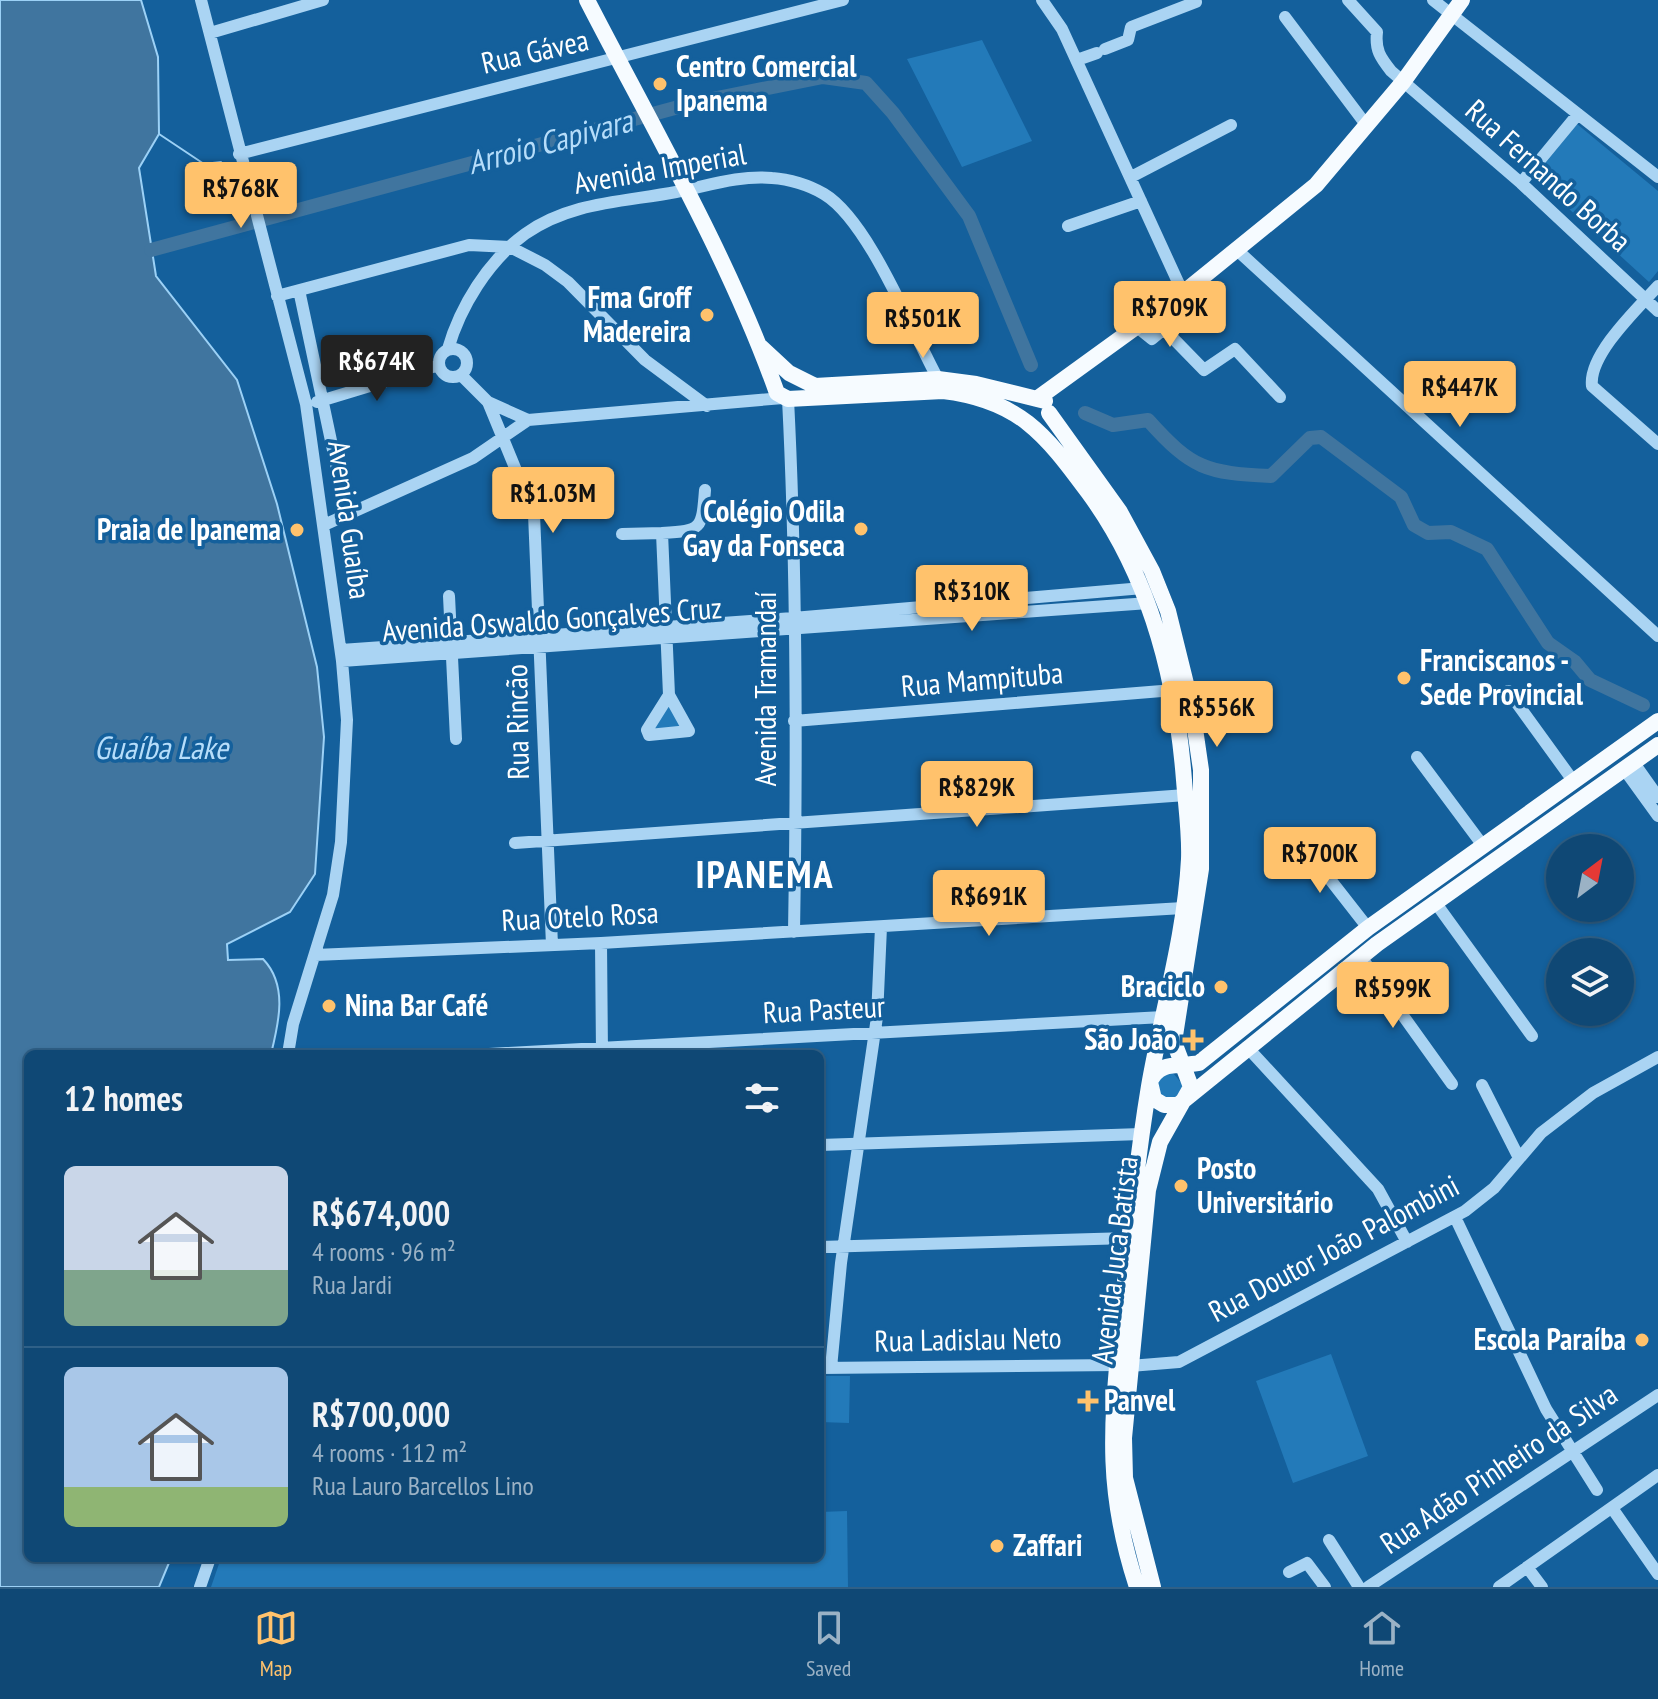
<!DOCTYPE html>
<html lang="en">
<head>
<meta charset="utf-8">
<style>
	body { margin:0; font-family:"PT Sans Narrow",sans-serif; background:#184f7a; color:#f1f3f6; height:100vh; display:flex; flex-direction:column; font-size:30px; white-space:nowrap }
	* { box-sizing:border-box; margin:0 }
	p { font-size:26px; color:#9bb2c5 }
	.icon { flex:none; width:44px; height:44px; fill:none; stroke:currentColor; stroke-width:2; stroke-linecap:round; stroke-linejoin:round }
	.map { position:relative; flex:1; overflow:hidden }
	.panel { position:absolute; left:24px; top:1050px; width:800px; height:512px; display:flex; flex-direction:column; background:#0f4875; border-radius:12px; box-shadow:0 2px 6px #0004,0 0 0 2px #2f6087 }
	.panel>* { flex:none }
	.needle { width:52px; rotate:32deg }
	.buttons { position:absolute; left:1546px; top:834px; display:grid; gap:16px }
	.buttons a { display:grid; place-items:center; width:88px; height:88px; border-radius:50%; background:#0f4875; box-shadow:0 2px 6px #0004,0 0 0 2px #2f6087; font-size:40px }
	.price { position:absolute; translate:-50% -68px; padding:0 18px; border-radius:8px; background:#ffc26c; color:#111; font-size:26px; line-height:52px; filter:drop-shadow(0 2px 4px #0008) }
	.price::after { content:''; position:absolute; left:50%; top:48px; width:24px; height:18px; margin-left:-12px; background:inherit; clip-path:polygon(0 0,100% 0,50% 100%) }
	.price.current { background:#222; color:#fff }
	ul { padding:0; list-style:none }
	li { display:flex; align-items:center; gap:24px; height:200px; padding:0 40px }
	li+li { border-top:2px solid #2f6087 }
	li span { display:grid; place-items:center; flex:none; width:224px; height:160px; border-radius:12px; color:#555 }
	li>.icon { margin-inline-start:auto }
	span .icon { width:96px; height:96px; fill:#fffc; stroke-width:1 }
	li b { font-size:34px }
	h2 { display:flex; justify-content:space-between; align-items:center; height:96px; padding:0 40px; font-size:34px }
	.dock { display:flex; justify-content:space-around; align-items:center; height:112px; border-top:2px solid #2f6087; background:#0f4875; font-size:22px; color:#9bb2c5 }
	.dock a { display:grid; justify-items:center; gap:4px }
	.dock .current { color:#ffc26c }
	.map>svg:first-child { display:block }
	.green { fill:#237ab9 }
	.water { fill:#40759f; stroke:#9cd1f6; stroke-width:2 }
	.lines { fill:none; stroke-linecap:round; stroke-linejoin:round }
	.stream { stroke:#9cd1f6; stroke-width:2 }
	.river { stroke:#40759f; stroke-width:14 }
	.minor { stroke:#aad4f3; stroke-width:12 }
	.major { stroke:#f6fbff; stroke-width:16 }
	.poi-dot { fill:#ffc26c; stroke:#14609c; stroke-width:3 }
	.labels { text-anchor:middle; stroke-width:7; stroke-linejoin:round; paint-order:stroke }
	.street-label { font-size:30px; fill:#fff; stroke:#14609c }
	.poi-label { font-size:30px; font-weight:bold; fill:#fff; stroke:#14609c; text-anchor:start }
	.water-label { font-size:32px; font-style:italic; fill:#b6ddfa; stroke:#14609c }
	.district-label { font-size:38px; font-weight:bold; letter-spacing:2px; fill:#fff; stroke:#14609c }
</style>
</head>
<body>
<div class="map">
<svg width="1658" height="1587" viewBox="0 0 1658 1587">
	<rect width="100%" height="100%" fill="#14609c"/>
	<!-- green -->
	<path class="green" d="M982,40L1032,141L962,167L907,59Z
		M1577,124L1658,191V271L1649,282L1534,177Z
		M669,703L683,728L652,730Z
		M1173,1073L1183,1085L1178,1097L1161,1098L1157,1078Z
		M1331,1354L1368,1456L1293,1483L1256,1381Z
		M820,1376H850L849,1423L820,1422Z
		M847,1511L848,1587H211L221,1558H820V1512Z"/>
	<!-- water -->
	<path class="water" d="M0,0H141L158,57L159,134L139,168L156,276L237,380L277,504L317,667L324,737L315,874L290,912L227,944L228,960L263,959C288,985 279,1022 271,1054H28V1558H171L159,1587H0Z"/>
	<g class="lines">
		<!-- stream -->
		<path class="stream" d="M159,134L204,164L221,162"/>
		<!-- river -->
		<path class="river" d="M151,250L697,102L823,77L866,83L893,113L969,216L1031,365
			M1085,413L1113,425L1148,420C1192,469 1206,473 1271,476L1310,438L1321,437L1401,497L1414,525L1428,533L1451,532L1487,549L1548,643L1575,662L1590,680L1643,705"/>
		<!-- minor -->
		<path class="minor" d="M201,0L306,404L342,661L347,720L341,842L333,895L293,1024L288,1054
			M1042,0L1062,29L1183,293
			M1348,0L1377,32C1375,50 1380,57 1391,71L1521,183L1658,311
			M1433,0L1658,177
			M1285,17L1367,126
			M210,33L323,0
			M1105,49L1128,40L1131,27L1196,2
			M1077,60L1097,53
			M239,154L843,0
			M1131,177L1231,125
			M1521,183L1578,114
			M1068,226L1141,201
			M1237,250L1658,636
			M1658,286C1638,308 1588,355 1592,386L1658,444
			M299,290L347,516
			M277,296L469,245L510,247L545,265L568,282L645,360L707,406
			M1137,327L1152,339L1164,329L1161,325
			M1164,329L1204,370L1235,349L1280,397
			M439 363a14 14 0 1 1 28 0a14 14 0 1 1-28 0Z
			M448,349C460,307 488,261 525,234C570,202 623,202 676,192C707,186 739,175 772,178C789,179 809,185 824,194C869,221 912,332 938,379
			M461,375L488,402L534,514L552,945
			M788,399C797,576 797,755 794,932
			M317,402L439,365
			M488,402L528,420
			M324,525L473,458L528,420L783,398
			M622,534L662,533
			M449,596L456,739
			M341,650L793,618L1143,588
			M342,661L1149,603
			M1508,691L1574,782
			M669,695L647,730L649,735L689,731L669,695L662,533C702,531 702,529 705,490
			M794,721L1174,690
			M1417,757L1484,847
			M1634,763L1658,797
			M1624,769L1658,816
			M1300,841L1368,928
			M515,843L1186,795
			M1435,902L1532,1036
			M601,943L602,1054
			M315,955L601,943L1183,908
			M1361,957L1452,1084
			M1247,1047L1378,1189L1407,1242
			M489,1054L1163,1017
			M1482,1085L1519,1158
			M820,1145L1141,1134
			M1455,1217L1546,1409L1597,1490
			M820,1247L1129,1238
			M1130,1366L1179,1362L1465,1211L1494,1188L1541,1133L1593,1093L1658,1057
			M820,1368L1117,1365
			M831,1368L841,1263L877,1017L881,927
			M1612,1508L1658,1574
			M1329,1540L1359,1587
			M1527,1567L1542,1587
			M1289,1572L1307,1563L1325,1587
			M200,1587L210,1558
			M1368,1587L1658,1395
			M1499,1587L1658,1475"/>
		<!-- major -->
		<path class="major" d="M587,0C653,128 729,258 777,393L788,399L943,391C1019,400 1045,434 1088,492C1150,576 1176,677 1184,780C1186,806 1190,833 1189,859C1185,936 1162,1011 1149,1086C1136,1164 1129,1242 1121,1321C1112,1423 1104,1487 1137,1587
			M761,347L789,373L815,386L938,379L976,384L1045,401
			M1038,398L1183,293L1316,185L1403,82L1462,0
			M1049,413L1120,512L1152,571L1168,611L1192,708L1201,770V869L1174,1042L1191,1087L1160,1142L1148,1190L1124,1438L1125,1478L1153,1587
			M1658,721L1368,928L1199,1063C1180,1067 1159,1060 1150,1082L1154,1099L1164,1105H1178L1377,944L1658,745"/>
	</g>
	<!-- markers -->
	<g class="poi-dot">
		<circle cx="660" cy="84" r="8"/>
		<circle cx="707" cy="315" r="8"/>
		<circle cx="861" cy="529" r="8"/>
		<circle cx="297" cy="530" r="8"/>
		<circle cx="1404" cy="678" r="8"/>
		<circle cx="1221" cy="987" r="8"/>
		<circle cx="329" cy="1006" r="8"/>
		<path d="M1189 1028h8v8h8v8h-8v8h-8v-8h-8v-8h8z"/>
		<circle cx="1181" cy="1186" r="8"/>
		<circle cx="1642" cy="1340" r="8"/>
		<path d="M1084 1389h8v8h8v8h-8v8h-8v-8h-8v-8h8z"/>
		<circle cx="997" cy="1546" r="8"/>
	</g>
	<g class="labels">
		<!-- street labels -->
		<g class="street-label">
			<text transform="translate(535 52) rotate(-13)" y="10">Rua Gávea</text>
			<text transform="translate(660 169) rotate(-10)" y="10">Avenida Imperial</text>
			<text transform="translate(1548 176) rotate(42)" y="10">Rua Fernando Borba</text>
			<text transform="translate(349 520) rotate(82)" y="10">Avenida Guaíba</text>
			<text transform="translate(552 620) rotate(-4)" y="10">Avenida Oswaldo Gonçalves Cruz</text>
			<text transform="translate(982 680) rotate(-5)" y="10">Rua Mampituba</text>
			<text transform="translate(766 689) rotate(-90)" y="10">Avenida Tramandaí</text>
			<text transform="translate(518 722) rotate(-91)" y="10">Rua Rincão</text>
			<text transform="translate(580 917) rotate(-3)" y="10">Rua Otelo Rosa</text>
			<text transform="translate(824 1010) rotate(-3)" y="10">Rua Pasteur</text>
			<text transform="translate(1334 1249) rotate(-28)" y="10">Rua Doutor João Palombini</text>
			<text transform="translate(1115 1260) rotate(-83)" y="10">Avenida Juca Batista</text>
			<text transform="translate(968 1340) rotate(-1)" y="10">Rua Ladislau Neto</text>
			<text transform="translate(1499 1469) rotate(-34)" y="10">Rua Adão Pinheiro da Silva</text>
		</g>
		<!-- poi labels -->
		<g class="poi-label">
			<text x="676" y="77">Centro Comercial<tspan x="676" dy="34">Ipanema</tspan></text>
			<text x="691" y="308" text-anchor="end">Fma Groff<tspan x="691" dy="34">Madereira</tspan></text>
			<text x="845" y="522" text-anchor="end">Colégio Odila<tspan x="845" dy="34">Gay da Fonseca</tspan></text>
			<text x="281" y="540" text-anchor="end">Praia de Ipanema</text>
			<text x="1420" y="671">Franciscanos -<tspan x="1420" dy="34">Sede Provincial</tspan></text>
			<text x="1205" y="997" text-anchor="end">Braciclo</text>
			<text x="345" y="1016">Nina Bar Café</text>
			<text x="1177" y="1050" text-anchor="end">São João</text>
			<text x="1197" y="1179">Posto<tspan x="1197" dy="34">Universitário</tspan></text>
			<text x="1626" y="1350" text-anchor="end">Escola Paraíba</text>
			<text x="1104" y="1411">Panvel</text>
			<text x="1013" y="1556">Zaffari</text>
		</g>
		<!-- water labels -->
		<g class="water-label">
			<text transform="translate(550 142) rotate(-15)" y="11">Arroio Capivara</text>
			<text x="161" y="759">Guaíba Lake</text>
		</g>
		<!-- district labels -->
		<g class="district-label">
			<text x="765" y="888">IPANEMA</text>
		</g>
	</g>
</svg>
<div class="buttons">
<a><svg class="needle" viewBox="-14 -14 28 28"><path d="M0-13l5 13h-10z" fill="#e53935"/><path d="M0 13l5-13h-10z" fill="#9bb2c5"/></svg></a>
<a><svg class="icon" aria-label="layers" viewBox="0 0 24 24"><path d="M12 4l9 5-9 5-9-5zM3 14l9 5 9-5"/></svg></a>
</div>
<b class="price" style="left:241px;top:230px">R$768K</b>
<b class="price" style="left:1170px;top:349px">R$709K</b>
<b class="price" style="left:923px;top:360px">R$501K</b>
<b class="price current" style="left:377px;top:403px">R$674K</b>
<b class="price" style="left:1460px;top:429px">R$447K</b>
<b class="price" style="left:553px;top:535px">R$1.03M</b>
<b class="price" style="left:972px;top:633px">R$310K</b>
<b class="price" style="left:1217px;top:749px">R$556K</b>
<b class="price" style="left:977px;top:829px">R$829K</b>
<b class="price" style="left:1320px;top:895px">R$700K</b>
<b class="price" style="left:989px;top:938px">R$691K</b>
<b class="price" style="left:1393px;top:1030px">R$599K</b>
<section class="panel">
<h2>12 homes<svg class="icon" aria-label="filters" viewBox="0 0 24 24"><path d="M4 7h16M4 17h16"/><circle cx="9" cy="7" r="2"/><circle cx="15" cy="17" r="2"/></svg></h2>
<ul>
<li><span style="background:linear-gradient(#c9d6e8 65%,#7fa58c 0)"><svg class="icon" aria-label="home" viewBox="0 0 24 24"><path d="M3 11l9-7 9 7M6 9v11h12V9"/></svg></span><div><b>R$674,000</b><p>4 rooms · 96 m²</p><p>Rua Jardi</p></div></li>
<li><span style="background:linear-gradient(#a9c7e8 75%,#8fb573 0)"><svg class="icon" aria-label="home" viewBox="0 0 24 24"><path d="M3 11l9-7 9 7M6 9v11h12V9"/></svg></span><div><b>R$700,000</b><p>4 rooms · 112 m²</p><p>Rua Lauro Barcellos Lino</p></div></li>
</ul>
</section>
</div>
<nav class="dock">
<a class="current"><svg class="icon" aria-label="map" viewBox="0 0 24 24"><path d="M3 6l6-2 6 2 6-2v14l-6 2-6-2-6 2zM9 4v14M15 6v14"/></svg>Map</a>
<a><svg class="icon" aria-label="saved" viewBox="0 0 24 24"><path d="M7 4h10v16l-5-4-5 4z"/></svg>Saved</a>
<a><svg class="icon" aria-label="home" viewBox="0 0 24 24"><path d="M3 11l9-7 9 7M6 9v11h12V9"/></svg>Home</a>
</nav>
</body>
</html>
